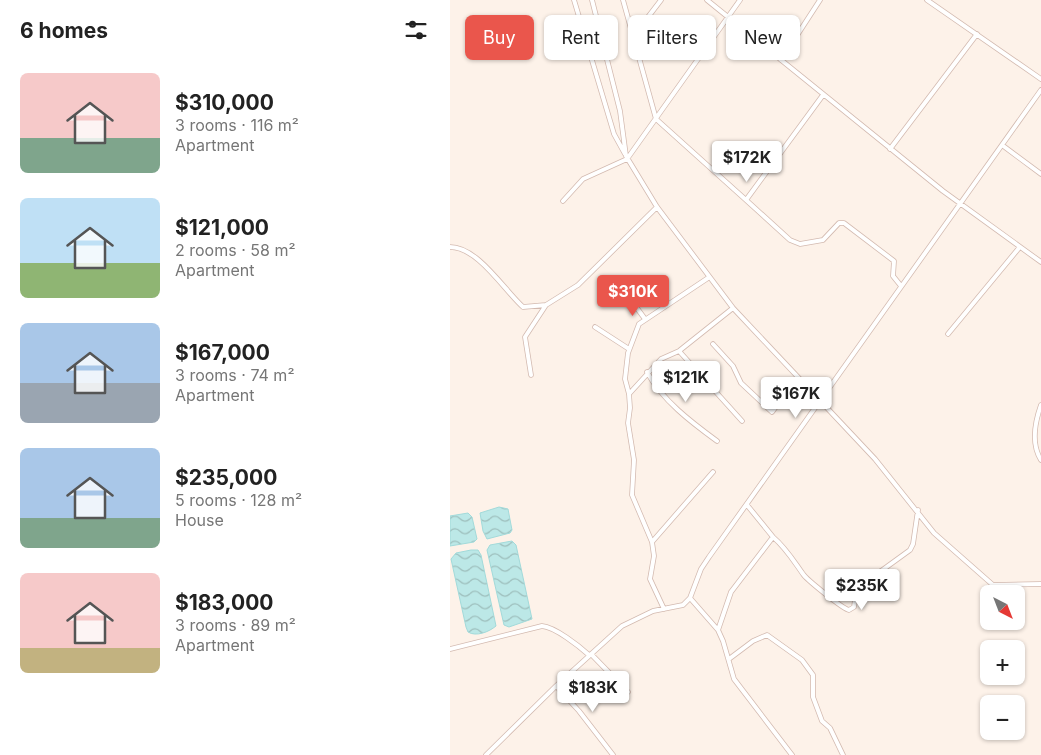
<!DOCTYPE html>
<html lang="en">
<head>
<meta charset="utf-8">
<style>
	body { margin:0; font-family:Inter,sans-serif; background:#f6f6f6; color:#222; height:100vh; display:flex; flex-direction:column; font-size:19px; white-space:nowrap }
	* { box-sizing:border-box; margin:0 }
	p { font-size:16px; color:#767676 }
	.icon { flex:none; width:28px; height:28px; fill:none; stroke:currentColor; stroke-width:2; stroke-linecap:round; stroke-linejoin:round }
	.map { position:relative; flex:1; overflow:hidden }
	.sheet { display:flex; flex-direction:column; background:#fff; width:450px }
	.sheet>* { flex:none }
	.banner { position:absolute; left:15px; top:15px; width:475px; height:45px; display:flex; gap:10px }
	.needle { width:32px; rotate:138deg }
	.tools { position:absolute; left:530px; top:585px; display:grid; gap:10px }
	.tools a { display:grid; place-items:center; width:45px; height:45px; border-radius:8px; background:#fff; box-shadow:0 1px 4px #0004; font-size:25px }
	.price { position:absolute; translate:-50% -42px; padding:0 11px; border-radius:5px; background:#fff; color:#222; font-size:16px; line-height:32px; filter:drop-shadow(0 1px 2px #0008) }
	.price::after { content:''; position:absolute; left:50%; top:30px; width:15px; height:11px; margin-left:-8px; background:inherit; clip-path:polygon(0 0,100% 0,50% 100%) }
	.price.active { background:#ea564c; color:#fff }
	ul { padding:0; list-style:none }
	li { display:flex; align-items:center; gap:15px; height:125px; padding:0 20px }
	li span { display:grid; place-items:center; flex:none; width:140px; height:100px; border-radius:8px; color:#555 }
	li>.icon { margin-inline-start:auto }
	span .icon { width:60px; height:60px; fill:#fffc; stroke-width:1 }
	li b { font-size:21px }
	h2 { display:flex; justify-content:space-between; align-items:center; height:60px; padding:0 20px; font-size:21px }
	.pill { padding:0 18px; border-radius:8px; background:#fff; box-shadow:0 1px 4px #0004; font-size:18px; line-height:45px }
	.pill.active { background:#ea564c; color:#fff }
	main { display:flex; flex:1; min-height:0 }
	.map>svg:first-child { display:block }
	.water { fill:url(#water-waves); stroke:#a2dada }
	.lines { fill:none; stroke-linecap:round; stroke-linejoin:round }
	.minor-casing { stroke:#d3bab0; stroke-width:5.5 }
	.minor { stroke:#fff; stroke-width:4 }
</style>
</head>
<body>
<main>
<section class="sheet">
<h2>6 homes<svg class="icon" aria-label="filters" viewBox="0 0 24 24"><path d="M4 7h16M4 17h16"/><circle cx="9" cy="7" r="2"/><circle cx="15" cy="17" r="2"/></svg></h2>
<ul>
<li><span style="background:linear-gradient(#f6c9c9 65%,#7fa58c 0)"><svg class="icon" aria-label="home" viewBox="0 0 24 24"><path d="M3 11l9-7 9 7M6 9v11h12V9"/></svg></span><div><b>$310,000</b><p>3 rooms · 116 m²</p><p>Apartment</p></div></li>
<li><span style="background:linear-gradient(#bfe0f5 65%,#8fb573 0)"><svg class="icon" aria-label="home" viewBox="0 0 24 24"><path d="M3 11l9-7 9 7M6 9v11h12V9"/></svg></span><div><b>$121,000</b><p>2 rooms · 58 m²</p><p>Apartment</p></div></li>
<li><span style="background:linear-gradient(#a9c7e8 60%,#9aa5b1 0)"><svg class="icon" aria-label="home" viewBox="0 0 24 24"><path d="M3 11l9-7 9 7M6 9v11h12V9"/></svg></span><div><b>$167,000</b><p>3 rooms · 74 m²</p><p>Apartment</p></div></li>
<li><span style="background:linear-gradient(#a9c7e8 70%,#7fa58c 0)"><svg class="icon" aria-label="home" viewBox="0 0 24 24"><path d="M3 11l9-7 9 7M6 9v11h12V9"/></svg></span><div><b>$235,000</b><p>5 rooms · 128 m²</p><p>House</p></div></li>
<li><span style="background:linear-gradient(#f6c9c9 75%,#c2b280 0)"><svg class="icon" aria-label="home" viewBox="0 0 24 24"><path d="M3 11l9-7 9 7M6 9v11h12V9"/></svg></span><div><b>$183,000</b><p>3 rooms · 89 m²</p><p>Apartment</p></div></li>
</ul>
</section>
<div class="map">
<svg width="591" height="755" viewBox="0 0 591 755">
	<defs>
		<pattern id="water-waves" width="16" height="10" patternUnits="userSpaceOnUse" patternTransform="scale(1.25)"><rect width="16" height="10" fill="#bce8e7"/><path d="M0 5q4-4 8 0t8 0" fill="none" stroke="#9ebfbd"/></pattern>
	</defs>
	<rect width="100%" height="100%" fill="#fdf2e9"/>
	<!-- water -->
	<path class="water" d="M49,507L58,509L62,530L60,533L37,539L33,531L30,513Z
		M18,513L22,517L27,539L24,542L0,546V516Z
		M62,541L66,545L82,619L59,627L54,625L37,550L40,545Z
		M21,550H28L31,555L46,626C39,632 26,637 18,632L16,627L1,559L6,553Z"/>
	<g class="lines">
		<defs>
			<path id="minor" d="M124,0L164,134L175,154
				M142,0L170,111L176,156L207,207L283,308L425,459L484,533L543,585L591,584
				M173,0L206,119L296,200L373,95
				M257,0L493,191L591,262
				M477,0L591,79
				M182,38L211,0
				M331,60L370,0
				M552,145L591,174
				M440,149L527,34
				M296,200L340,240L350,244L373,240L389,223H394L444,261L443,276L451,286
				M113,201L133,179L177,159L290,0
				M0,247C28,247 54,290 73,307L96,305L128,285L207,207
				M175,292L195,319
				M145,327L179,349
				M498,334L569,248
				M263,344L283,366L291,383L322,412L347,378
				M229,351L292,421
				M197,372C212,400 241,422 267,441
				M81,375L75,337L96,305
				M179,394L211,359L229,351L283,308
				M591,405C585,422 581,444 591,460
				M323,537C336,548 343,560 353,574C356,579 393,609 399,610L404,607L405,600L403,586L431,571L460,550L463,544L468,510
				M202,542L263,472
				M214,609L200,579L204,556L202,542L182,495L184,460L178,423L180,408L179,394L175,379L178,353L189,324L258,278
				M268,630L281,592L323,537L297,505
				M0,649L92,626C105,627 129,646 139,655
				M141,654L178,692
				M279,659L303,641L317,635L352,660L363,675V697L372,721L380,728L393,755
				M106,686L129,711L163,755
				M36,755L106,686L172,626L203,611L233,605L240,598
				M342,755L284,679L273,641L268,630L240,598L251,569L259,557L591,90"/>
		</defs>
		<!-- minor casing -->
		<use href="#minor" class="minor-casing"/>
		<!-- minor -->
		<use href="#minor" class="minor"/>
	</g>
</svg>
<div class="tools">
<a><svg class="needle" viewBox="-14 -14 28 28"><path d="M0-13l5 13h-10z" fill="#e53935"/><path d="M0 13l5-13h-10z" fill="#767676"/></svg></a>
<a>+</a>
<a>−</a>
</div>
<b class="price" style="left:297px;top:183px">$172K</b>
<b class="price active" style="left:183px;top:317px">$310K</b>
<b class="price" style="left:236px;top:403px">$121K</b>
<b class="price" style="left:346px;top:419px">$167K</b>
<b class="price" style="left:412px;top:611px">$235K</b>
<b class="price" style="left:143px;top:713px">$183K</b>
<div class="banner">
<a class="pill active">Buy</a>
<a class="pill">Rent</a>
<a class="pill">Filters</a>
<a class="pill">New</a>
</div>
</div>
</main>
</body>
</html>
